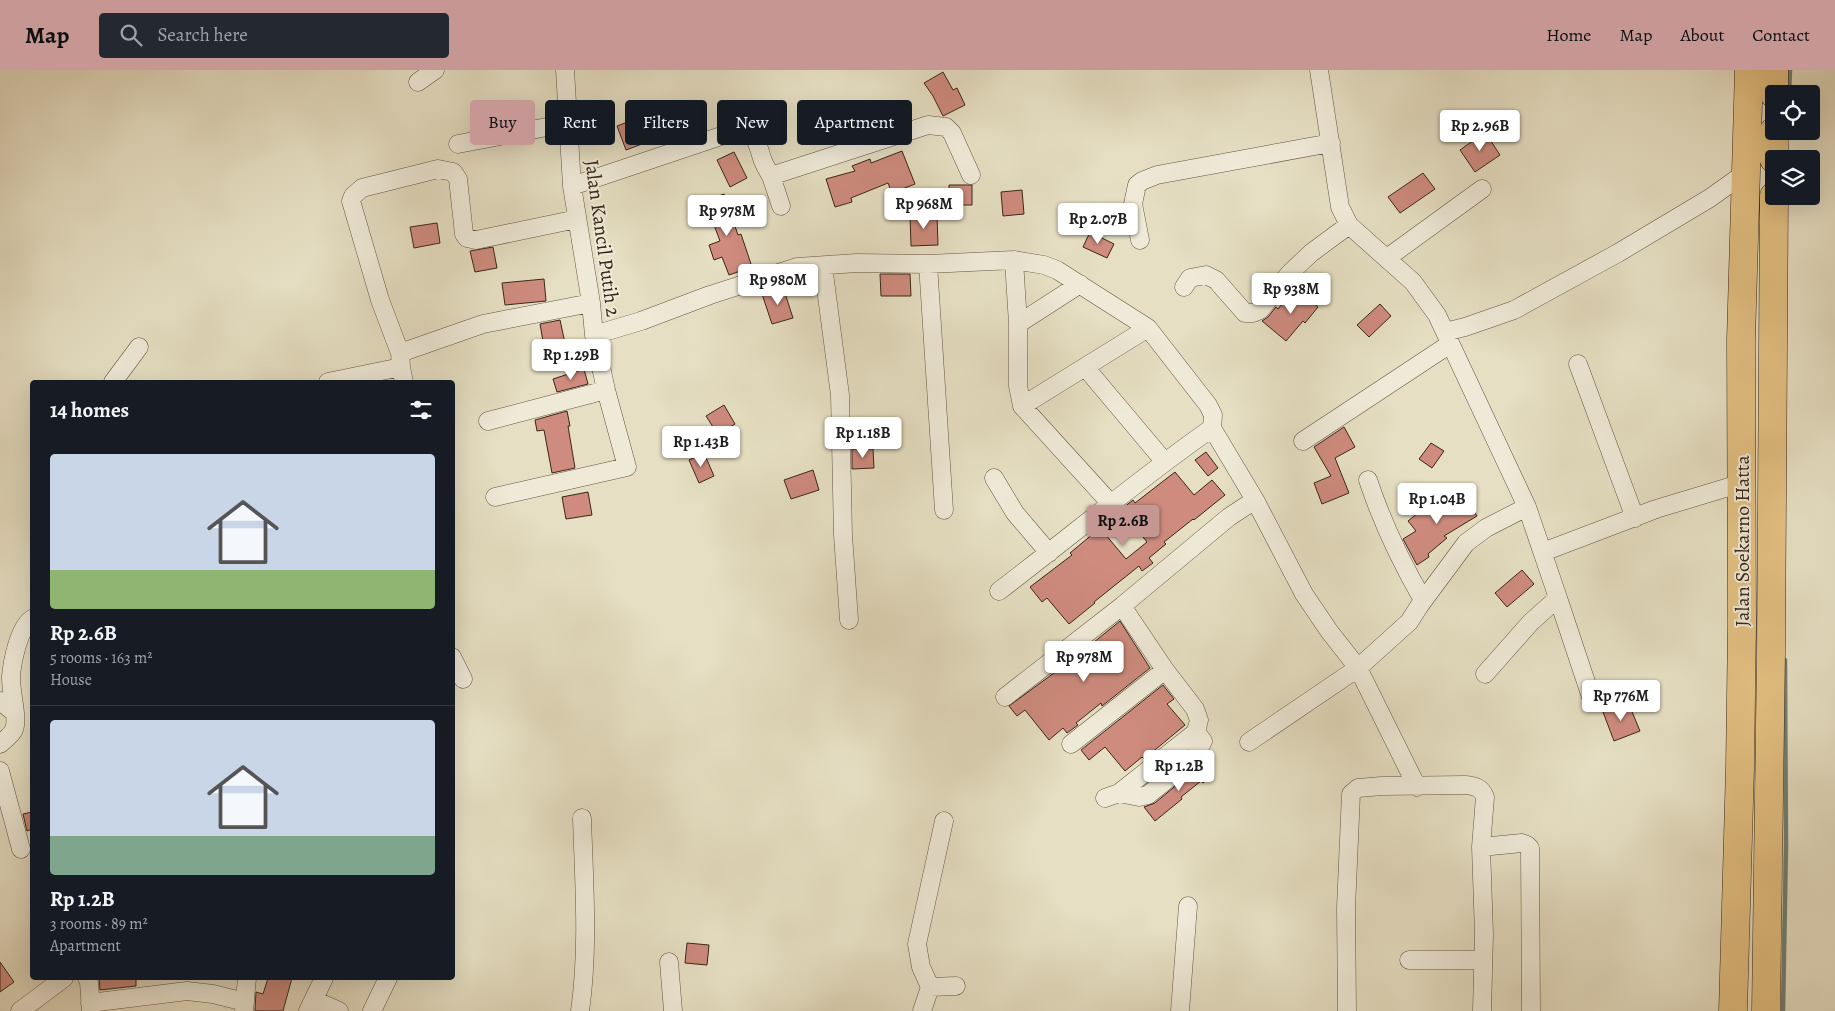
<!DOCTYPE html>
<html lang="en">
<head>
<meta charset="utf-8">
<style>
	body { margin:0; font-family:Alegreya,serif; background:#242831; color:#f1f3f6; height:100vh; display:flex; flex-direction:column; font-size:19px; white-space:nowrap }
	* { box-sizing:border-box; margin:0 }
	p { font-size:16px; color:#9ea1a6 }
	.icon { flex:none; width:28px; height:28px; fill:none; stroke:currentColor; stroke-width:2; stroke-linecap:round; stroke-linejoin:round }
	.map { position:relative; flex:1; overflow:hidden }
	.sheet { position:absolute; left:30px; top:310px; width:425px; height:600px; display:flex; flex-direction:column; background:#171b24; border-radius:5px; box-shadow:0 5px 20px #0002 }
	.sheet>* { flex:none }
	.hud { position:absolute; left:470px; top:30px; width:475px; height:45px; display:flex; gap:10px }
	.buttons { position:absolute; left:1765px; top:15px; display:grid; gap:10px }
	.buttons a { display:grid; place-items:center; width:55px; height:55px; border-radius:5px; background:#171b24; box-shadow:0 5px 20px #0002; font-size:25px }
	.price { position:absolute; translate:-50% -42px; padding:0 11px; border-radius:5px; background:#fff; color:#222; font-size:16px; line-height:32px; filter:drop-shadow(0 1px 2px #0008) }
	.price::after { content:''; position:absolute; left:50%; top:30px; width:15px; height:11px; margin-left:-8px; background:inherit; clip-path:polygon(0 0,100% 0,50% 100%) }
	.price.on { background:#c59692; color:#111 }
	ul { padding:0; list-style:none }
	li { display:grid; align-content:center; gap:10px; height:265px; padding:0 20px }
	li+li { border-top:1px solid #363941 }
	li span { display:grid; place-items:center; height:155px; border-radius:5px; color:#555 }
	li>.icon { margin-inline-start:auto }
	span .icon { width:90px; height:90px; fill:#fffc; stroke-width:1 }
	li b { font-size:21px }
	h2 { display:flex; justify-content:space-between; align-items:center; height:60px; padding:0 20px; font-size:21px }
	.chip { padding:0 18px; border-radius:5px; background:#171b24; box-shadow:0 5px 20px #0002; font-size:18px; line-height:45px }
	.chip.on { background:#c59692; color:#111 }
	header { display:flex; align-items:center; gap:30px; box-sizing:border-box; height:70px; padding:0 25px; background:#c59692; color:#111 }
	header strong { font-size:24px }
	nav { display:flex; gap:28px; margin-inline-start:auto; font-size:18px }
	.search { width:350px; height:45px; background:#242831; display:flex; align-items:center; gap:12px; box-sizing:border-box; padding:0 18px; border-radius:5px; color:#9ea1a6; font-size:19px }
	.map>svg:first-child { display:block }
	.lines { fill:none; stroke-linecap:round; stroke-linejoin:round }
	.stream { stroke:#718077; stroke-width:4.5 }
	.building { fill:#ce8b7e; stroke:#392618 }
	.street-casing { stroke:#645443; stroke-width:19 }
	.highway-casing { stroke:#392618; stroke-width:29 }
	.street { stroke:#efead8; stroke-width:18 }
	.highway { stroke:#e3c082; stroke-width:28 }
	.labels { text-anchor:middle; stroke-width:4; stroke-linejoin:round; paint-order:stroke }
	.street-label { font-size:20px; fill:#392618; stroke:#efead8 }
</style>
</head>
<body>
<header>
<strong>Map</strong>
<div class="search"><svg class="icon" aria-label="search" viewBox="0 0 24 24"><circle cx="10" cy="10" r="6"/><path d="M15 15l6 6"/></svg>Search here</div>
<nav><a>Home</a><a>Map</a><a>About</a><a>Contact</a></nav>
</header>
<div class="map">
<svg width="1835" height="941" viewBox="0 0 1835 941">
	<rect width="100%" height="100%" fill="#e6dfc3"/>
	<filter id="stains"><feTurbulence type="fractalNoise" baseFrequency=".004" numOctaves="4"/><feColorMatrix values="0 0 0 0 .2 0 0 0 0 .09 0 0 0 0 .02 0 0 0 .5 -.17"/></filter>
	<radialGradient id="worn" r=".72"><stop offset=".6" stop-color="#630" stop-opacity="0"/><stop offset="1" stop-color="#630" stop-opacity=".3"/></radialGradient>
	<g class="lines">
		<!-- stream -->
		<path class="stream" d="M1789,24L1790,0
			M1783,941L1786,776L1785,590"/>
	</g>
	<!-- building -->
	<path class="building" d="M943,2L953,20L957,18L965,35L943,46L933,26L924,13Z
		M853,35L864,56L852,62L841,41Z
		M652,43L661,67L626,80L617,56Z
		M1485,62L1500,85L1475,102L1460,80Z
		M902,81L915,114L892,123L888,113L851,128L852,132L835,137L826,109L855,101L852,96L870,89L871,93Z
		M734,82L747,108L730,117L717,90Z
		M1423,103L1435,119L1400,143L1388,127Z
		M949,115H972V135H949Z
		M1022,120L1024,144L1003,146L1001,122Z
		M724,124L738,165L741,164L752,197L729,205L722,187L714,190L709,175L720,171L705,131Z
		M910,145H937L938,175L911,176Z
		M437,153L440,173L414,178L410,157Z
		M1090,162L1114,174L1107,188L1083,177Z
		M493,177L497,198L475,202L470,181Z
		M880,204H910L911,226H881Z
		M544,209L546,231L505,235L502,213Z
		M783,217L793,248L772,254L762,224Z
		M1295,218L1318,237L1305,253L1303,251L1286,271L1262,251L1268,247L1276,237L1278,239Z
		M1380,234L1391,246L1369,267L1357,255Z
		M560,250L565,273L544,277L540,254Z
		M584,299L588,314L557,322L553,309Z
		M724,335L735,354L718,365L706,346Z
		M567,341L570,356H568L575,398L552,403L544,360L537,361L535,350Z
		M1344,357L1355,377L1335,388L1349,423L1322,434L1314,413L1331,406L1314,377Z
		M1431,373L1444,381L1432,398L1419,389Z
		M852,379H873L874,398L852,399Z
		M1206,382L1218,398L1208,406L1195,390Z
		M704,383L714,406L699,413L689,390Z
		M813,400L819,420L791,429L784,410Z
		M1175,402L1194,425L1212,410L1225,425L1194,450L1193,449L1164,472L1166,474L1149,488L1153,493L1142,501L1139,496L1094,532L1095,533L1069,554L1047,528L1042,532L1030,517L1072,485L1070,483L1100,458L1126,489L1147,472L1143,467L1145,465L1123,438L1133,430L1135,433Z
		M1460,419L1477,446L1444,466L1447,468L1428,484L1429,487L1417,495L1403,469L1416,461L1408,451L1429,434L1431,437Z
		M588,422L592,445L566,449L562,427Z
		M1522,500L1534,514L1507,537L1495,523Z
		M1120,551L1150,598L1102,636L1101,633L1076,653L1078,655L1067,663L1063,658L1049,670L1025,640L1017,646L1009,636L1073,589Z
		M1163,615L1174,629L1167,634L1185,655L1144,689L1142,687L1125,701L1105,677L1089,690L1081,680Z
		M1628,632L1640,661L1614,671L1603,642Z
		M1203,693L1213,705L1203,713L1201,711L1181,727L1182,729L1155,751L1144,737L1155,733Z
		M32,742V759L27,761L23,744Z
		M687,873L709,875L707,895L685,893Z
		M0,892L14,912L0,922Z
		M99,908H136V916L100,920Z
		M268,908H292L283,941H255L256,922L263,924Z"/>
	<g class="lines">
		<defs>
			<path id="street" d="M1319,0L1340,137L1349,155L1413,212L1437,245L1527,437L1558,528L1531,552L1485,604
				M418,12L435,0
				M458,74L568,53
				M771,106L781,136
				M572,116L739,60C757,60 758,78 763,91C765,96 768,101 771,106L928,55L946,57L952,63L971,105
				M1140,170L1133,134L1137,115L1142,111L1157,105L1331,73
				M1387,188L1482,119
				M1014,190L1018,254V316L1022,336L1112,435
				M928,194L944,440
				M823,196L840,325L843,465L849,550
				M1184,217L1190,208L1206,205L1216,210L1245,243H1253L1260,240L1289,204L1311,183L1349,155
				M1018,254L1080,214
				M1445,262L1465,257L1514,240L1618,183L1710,128L1745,103
				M594,265L641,251L710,225L797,197L857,193L928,194L1014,190L1044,195L1057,200L1148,258L1208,335L1213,345L1212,358L1255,430L1229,447L1122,536L1005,627
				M400,283L380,230L351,131L353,126L362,118L438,99L453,102L458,109L464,164L467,168L476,170L577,149
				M1578,294L1635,448
				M401,297L404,312
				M1085,297L1164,391
				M113,312L139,277
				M328,312L401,297L400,283L483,254L591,233
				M1022,336L1148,258
				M488,351L606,320
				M1303,371L1450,274
				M994,408L1015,443L1049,483
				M1368,410C1382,452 1401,492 1423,530
				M495,427L627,397L606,320L594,265L591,233L572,116L565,0
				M1255,430L1304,524L1329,561L1358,598L1417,717
				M1543,482L1656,439L1742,413
				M999,521C1070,467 1139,409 1212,358
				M1558,528L1592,630
				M452,587L463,609
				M0,631L15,643C14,632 11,619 11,607C12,592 19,557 32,549
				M1249,672L1358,598L1409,552L1420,535L1466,473L1486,458L1527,437
				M0,674C13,663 17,661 15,643
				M1071,674L1165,600
				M0,701L21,779
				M1119,723L1196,662L1199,650L1195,639L1165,600L1122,536
				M1105,728L1119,723L1139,727L1148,725L1195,687L1203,671L1196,662
				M1481,777L1522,773L1527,775L1530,778L1531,941
				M1409,890H1483
				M669,892L673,941
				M87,908L89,912L91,941
				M930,917L956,916
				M314,930L339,941
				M90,933L187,921L213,924L245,932
				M20,941L64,908
				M244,941L247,908
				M308,941L324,908
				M372,941L388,908
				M580,941C589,878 584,812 582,748
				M922,941L930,917L921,897L917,874L944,751
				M1180,941L1188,836
				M1347,941L1346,838L1351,724L1358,718L1382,716L1465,715C1475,716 1481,717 1485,727L1481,777L1484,864L1482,941"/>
			<path id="highway" d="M1774,0V24
				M1774,61V89
				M1733,941L1740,698L1742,555L1741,270L1749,0
				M1766,941L1771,582L1774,126"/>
		</defs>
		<!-- street casing -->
		<use href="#street" class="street-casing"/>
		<!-- highway casing -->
		<use href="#highway" class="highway-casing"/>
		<!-- street -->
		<use href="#street" class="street"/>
		<!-- highway -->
		<use href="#highway" class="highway"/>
	</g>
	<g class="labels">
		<!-- street labels -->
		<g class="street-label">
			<text transform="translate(603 168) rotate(82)" y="7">Jalan Kancil Putih 2</text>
			<text transform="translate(1742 471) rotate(-90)" y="7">Jalan Soekarno Hatta</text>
		</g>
	</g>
	<rect width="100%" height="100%" filter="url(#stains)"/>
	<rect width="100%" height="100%" fill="url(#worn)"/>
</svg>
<div class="buttons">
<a><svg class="icon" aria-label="locate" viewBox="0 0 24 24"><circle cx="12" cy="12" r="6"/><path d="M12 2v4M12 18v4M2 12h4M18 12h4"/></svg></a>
<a><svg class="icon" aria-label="layers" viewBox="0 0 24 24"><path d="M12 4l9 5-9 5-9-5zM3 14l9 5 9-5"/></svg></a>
</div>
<b class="price" style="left:1480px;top:82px">Rp 2.96B</b>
<b class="price" style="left:924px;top:160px">Rp 968M</b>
<b class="price" style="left:727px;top:167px">Rp 978M</b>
<b class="price" style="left:1098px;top:175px">Rp 2.07B</b>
<b class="price" style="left:778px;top:236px">Rp 980M</b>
<b class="price" style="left:1291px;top:245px">Rp 938M</b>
<b class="price" style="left:571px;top:311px">Rp 1.29B</b>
<b class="price" style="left:863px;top:389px">Rp 1.18B</b>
<b class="price" style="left:701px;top:398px">Rp 1.43B</b>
<b class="price" style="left:1437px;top:455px">Rp 1.04B</b>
<b class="price on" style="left:1123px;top:477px">Rp 2.6B</b>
<b class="price" style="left:1084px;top:613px">Rp 978M</b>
<b class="price" style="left:1621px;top:652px">Rp 776M</b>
<b class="price" style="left:1179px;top:722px">Rp 1.2B</b>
<div class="hud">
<a class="chip on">Buy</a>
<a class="chip">Rent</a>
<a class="chip">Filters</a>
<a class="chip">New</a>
<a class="chip">Apartment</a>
</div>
<section class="sheet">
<h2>14 homes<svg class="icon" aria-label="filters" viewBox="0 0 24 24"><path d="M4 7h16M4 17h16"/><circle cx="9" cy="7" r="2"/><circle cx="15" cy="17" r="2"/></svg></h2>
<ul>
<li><span style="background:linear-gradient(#c9d6e8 75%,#8fb573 0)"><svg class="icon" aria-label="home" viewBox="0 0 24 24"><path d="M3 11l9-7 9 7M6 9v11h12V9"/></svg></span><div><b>Rp 2.6B</b><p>5 rooms · 163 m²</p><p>House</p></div></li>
<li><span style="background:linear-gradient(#c9d6e8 75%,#7fa58c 0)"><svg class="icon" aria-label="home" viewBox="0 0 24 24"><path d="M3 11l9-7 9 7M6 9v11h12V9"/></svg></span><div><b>Rp 1.2B</b><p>3 rooms · 89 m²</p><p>Apartment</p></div></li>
</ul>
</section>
</div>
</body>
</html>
